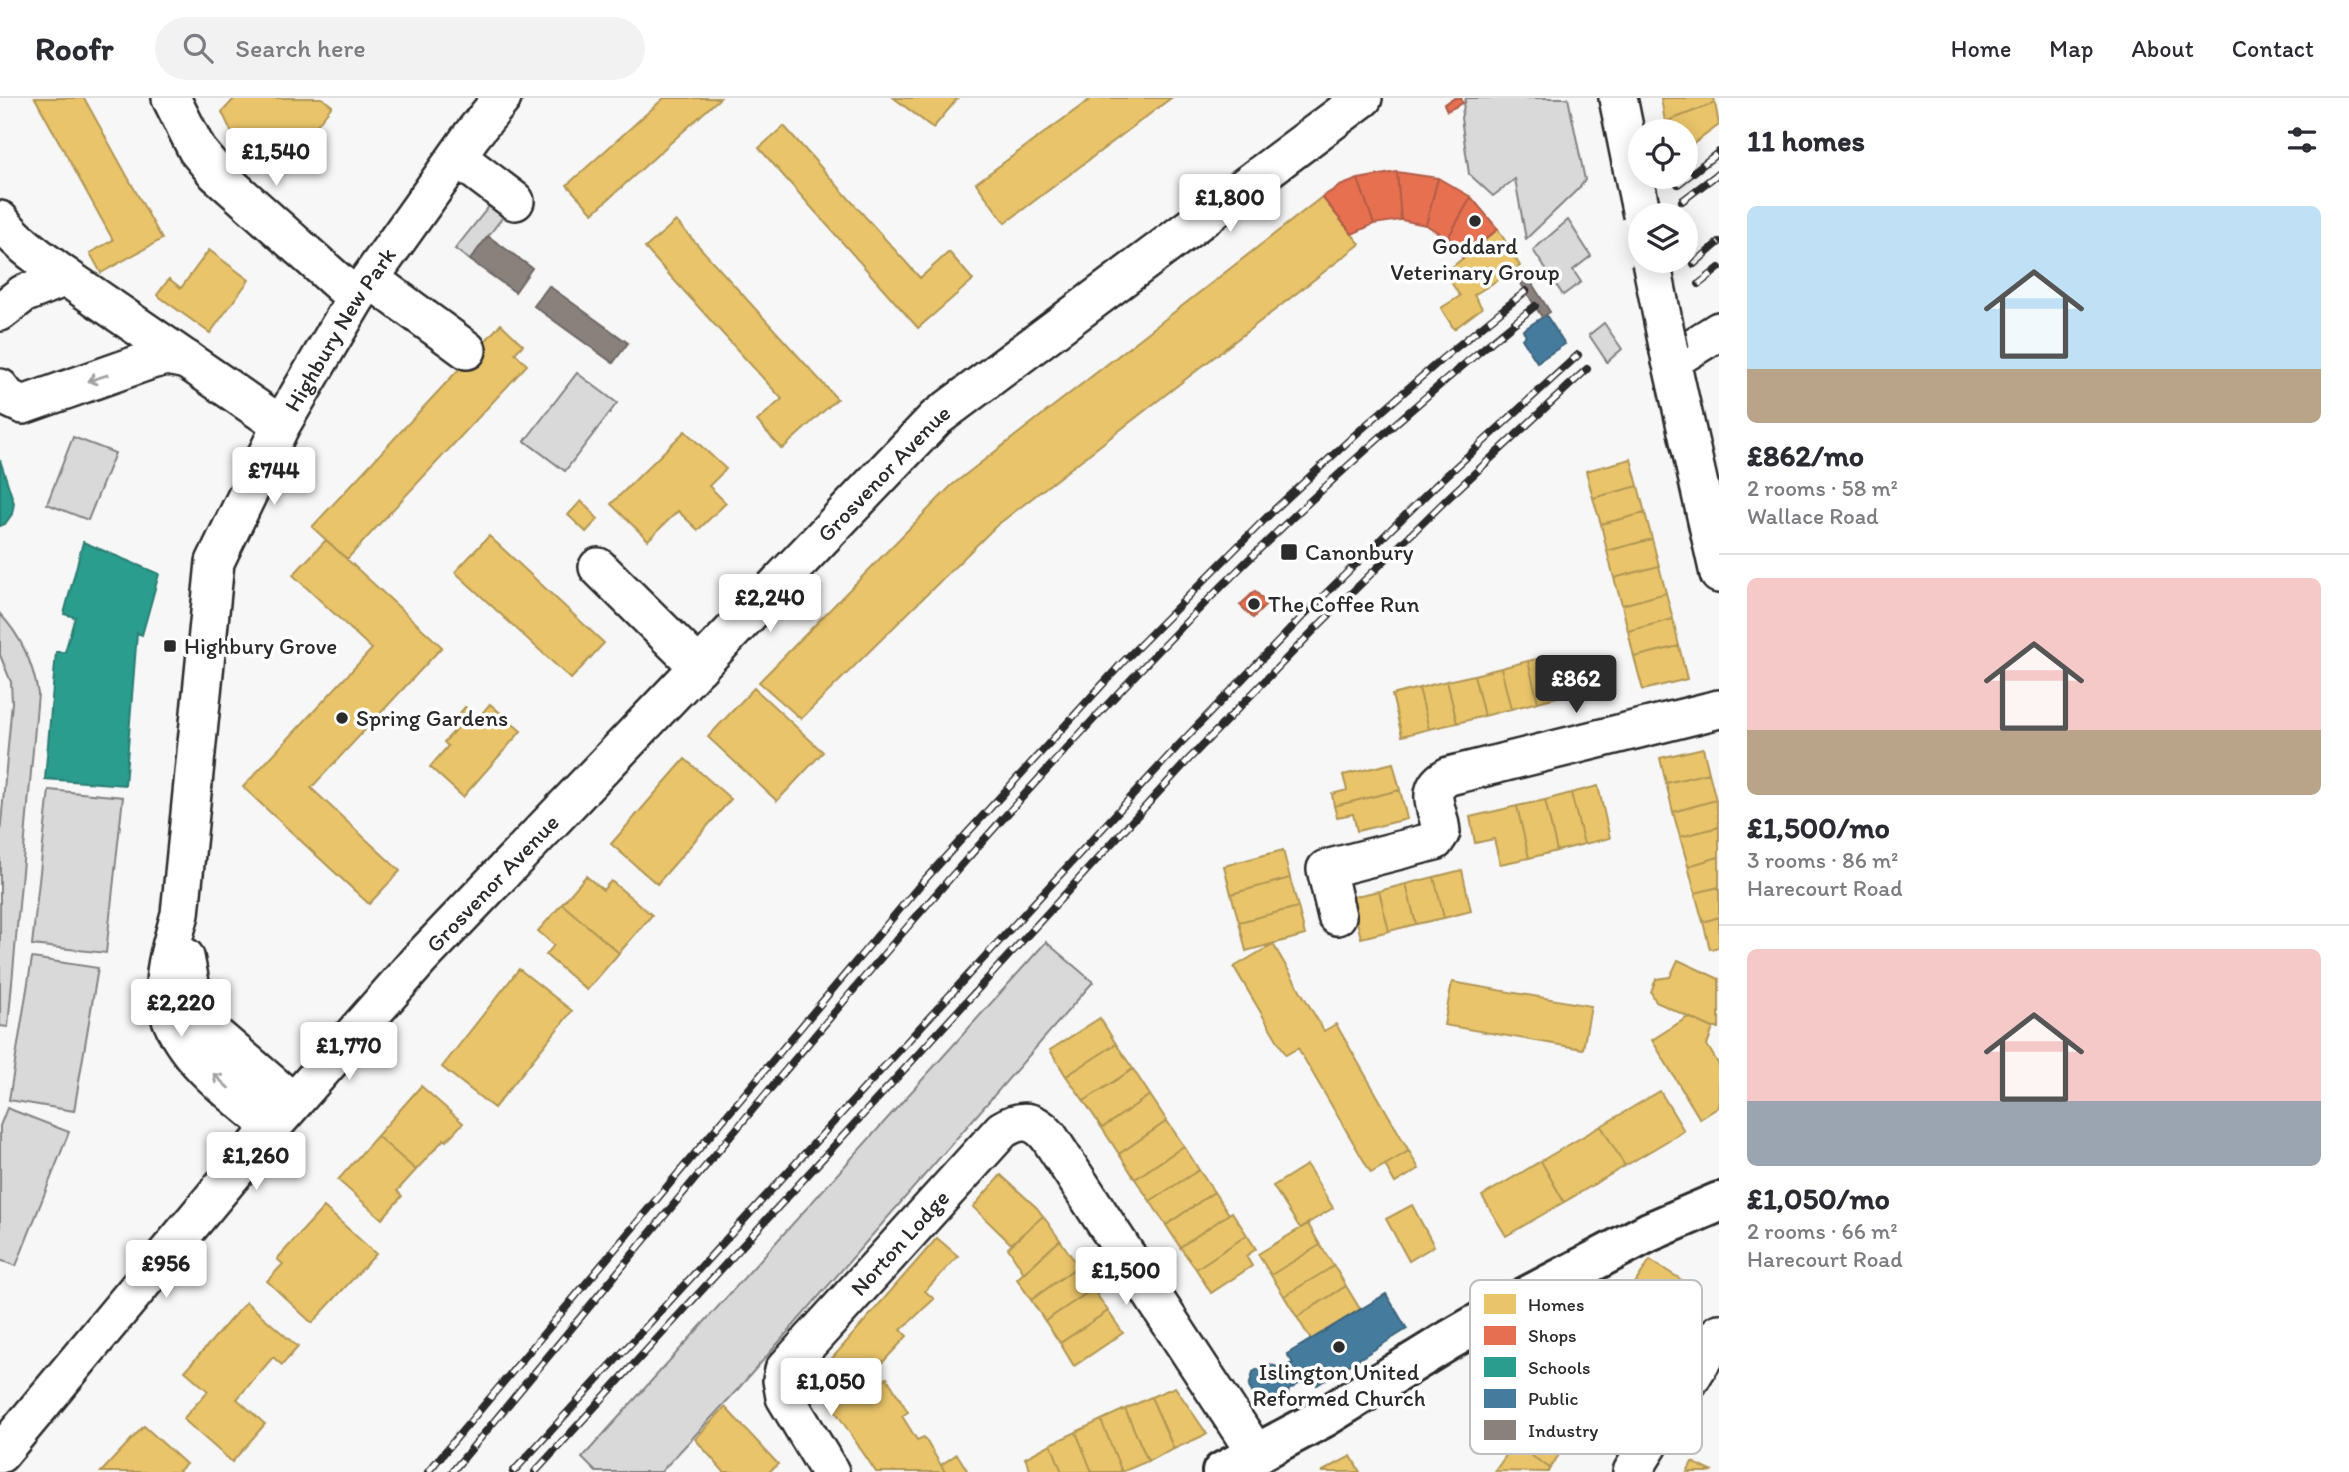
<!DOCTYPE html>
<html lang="en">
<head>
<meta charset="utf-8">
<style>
	body { margin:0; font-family:Itim,sans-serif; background:#f2f2f3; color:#2b2b33; height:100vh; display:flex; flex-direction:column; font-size:26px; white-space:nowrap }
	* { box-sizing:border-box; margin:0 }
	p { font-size:23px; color:#7c7c81 }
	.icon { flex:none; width:38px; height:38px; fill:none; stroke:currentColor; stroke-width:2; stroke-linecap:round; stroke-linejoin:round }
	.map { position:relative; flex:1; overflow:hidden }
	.panel { display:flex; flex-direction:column; background:#fff; width:630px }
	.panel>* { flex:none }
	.buttons { position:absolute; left:1628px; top:21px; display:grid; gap:14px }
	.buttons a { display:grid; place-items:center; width:70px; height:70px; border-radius:50%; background:#fff; box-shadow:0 4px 18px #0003; font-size:35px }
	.price { position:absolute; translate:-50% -60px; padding:0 16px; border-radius:7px; background:#fff; color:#222; font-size:23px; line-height:46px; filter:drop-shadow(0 2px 4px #0008) }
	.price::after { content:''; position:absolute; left:50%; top:42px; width:21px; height:16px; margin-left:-10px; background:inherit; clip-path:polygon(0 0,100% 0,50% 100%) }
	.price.active { background:#2b2b2b; color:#fff }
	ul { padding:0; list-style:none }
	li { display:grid; align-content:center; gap:14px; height:371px; padding:0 28px }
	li+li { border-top:2px solid #e1e1e2 }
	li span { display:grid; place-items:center; height:217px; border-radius:10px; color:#555 }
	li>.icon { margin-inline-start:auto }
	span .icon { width:126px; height:126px; fill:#fffc; stroke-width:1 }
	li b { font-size:30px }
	h2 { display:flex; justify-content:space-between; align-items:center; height:84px; padding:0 28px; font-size:30px }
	header { display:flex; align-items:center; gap:42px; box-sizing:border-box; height:98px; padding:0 35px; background:#fff; border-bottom:2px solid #e1e1e2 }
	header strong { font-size:33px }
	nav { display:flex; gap:38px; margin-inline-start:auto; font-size:24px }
	.search { width:490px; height:63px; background:#f2f2f3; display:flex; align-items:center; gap:18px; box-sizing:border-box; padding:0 24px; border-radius:38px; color:#7c7c81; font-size:26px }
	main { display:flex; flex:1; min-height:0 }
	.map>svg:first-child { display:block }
	.green { fill:#d9d9d9; stroke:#828282; stroke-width:2 }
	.homes { fill:#e9c46a; stroke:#b09657; stroke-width:2 }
	.shops { fill:#e76f51; stroke:#af5b46; stroke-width:2 }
	.schools { fill:#2a9d8f; stroke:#2a7b71; stroke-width:2 }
	.public { fill:#457b9d; stroke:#3d637b; stroke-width:2 }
	.industry { fill:#8a817c; stroke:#6e6764; stroke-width:2 }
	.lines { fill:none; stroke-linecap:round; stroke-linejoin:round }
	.minor-casing { stroke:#2b2b2b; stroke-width:42 }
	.major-casing { stroke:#2b2b2b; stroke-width:44 }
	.minor { stroke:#fff; stroke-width:37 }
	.major { stroke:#fff; stroke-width:38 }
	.rail-casing { stroke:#2b2b2b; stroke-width:8 }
	.rail { stroke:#fff; stroke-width:5; stroke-dasharray:16; stroke-linecap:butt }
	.minor-bridge-casing { stroke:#2b2b2b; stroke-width:42; stroke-linecap:butt }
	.minor-bridge { stroke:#fff; stroke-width:37 }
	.oneway { stroke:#a0a0a0 }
	.poi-dot { fill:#2b2b2b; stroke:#fff; stroke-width:2.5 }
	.labels { text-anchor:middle; stroke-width:7; stroke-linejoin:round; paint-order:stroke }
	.poi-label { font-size:23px; fill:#2b2b2b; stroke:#fff; text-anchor:start }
	.street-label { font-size:23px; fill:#2b2b2b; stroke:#fff }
	.key { fill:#fff; stroke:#bfbfbf; stroke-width:2 }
	.key-label { font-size:19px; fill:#2b2b2b }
</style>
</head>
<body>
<header>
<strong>Roofr</strong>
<div class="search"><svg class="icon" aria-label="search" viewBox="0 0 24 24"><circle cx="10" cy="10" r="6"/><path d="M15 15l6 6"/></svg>Search here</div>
<nav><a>Home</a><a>Map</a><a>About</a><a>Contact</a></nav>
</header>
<main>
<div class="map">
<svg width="1719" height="1374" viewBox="0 0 1719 1374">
	<rect width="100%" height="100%" fill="#f7f7f7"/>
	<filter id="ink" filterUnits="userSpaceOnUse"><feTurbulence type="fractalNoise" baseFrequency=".0143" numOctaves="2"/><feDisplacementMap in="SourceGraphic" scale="14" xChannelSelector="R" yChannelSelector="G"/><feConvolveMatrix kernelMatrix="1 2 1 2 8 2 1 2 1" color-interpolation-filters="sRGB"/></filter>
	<g filter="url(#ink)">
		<!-- green -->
		<path class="green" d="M1466,0H1568L1585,82L1580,89L1526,141L1515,81L1493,98L1469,76L1461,20Z
			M502,92L515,103L470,162L455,151Z
			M1568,122L1591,158L1573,172L1581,184L1563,197L1533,152Z
			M1604,225L1622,251L1607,264L1589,237Z
			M577,275L617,305L565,373L525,343Z
			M73,339L115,355L88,422L47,406Z
			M0,516C22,539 33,565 38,596L8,929L0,928V737L12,604L11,584L0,557Z
			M49,692L123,699L106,855L32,847Z
			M1046,844L1093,884L738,1291L661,1374H596L582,1360Z
			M32,860L98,870L74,1013L9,1002Z
			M7,1010L69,1034L16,1168L0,1162V1028Z"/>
		<!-- homes -->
		<path class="homes" d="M35,0H84L162,141L101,175L90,155L113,142Z
			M235,0H322L332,8L280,73L232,35L222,14Z
			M664,0H720L593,115L567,87Z
			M894,0H958L933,30Z
			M1092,0H1171L1005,125L976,85Z
			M1661,0H1714L1715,5L1665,24Z
			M1715,5L1719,27L1685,52V33H1667L1665,24Z
			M784,28L920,180L949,154L973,182L918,230L759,50Z
			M1322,99L1360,146L996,428L801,621L759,584L951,388Z
			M676,123L837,301L782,351L757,323L782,301L645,150Z
			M1498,131L1520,168L1474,197L1482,210L1454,231L1441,210L1460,198L1445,175Z
			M209,152L249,182L210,235L157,197L169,181L181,190Z
			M501,226L523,247L515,255L527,267L347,461L312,429Z
			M685,333L726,371L709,388L726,405L698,432L678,413L648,442L611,406Z
			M1631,361L1638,388L1593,400L1586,373Z
			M1638,388L1645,415L1601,426L1593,400Z
			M581,403L598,421L586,434L568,417Z
			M1645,415L1652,441L1607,453L1601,426Z
			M489,438L604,545L571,581L455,474Z
			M1652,441L1659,468L1614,480L1607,453Z
			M326,442L442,549L311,690L400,773L369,806L243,689L372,551L293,477Z
			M1659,468L1666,495L1622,507L1614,480Z
			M1666,495L1673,521L1628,533L1622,507Z
			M1673,521L1679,548L1634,559L1628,533Z
			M1679,548L1687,581L1643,592L1634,559Z
			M1554,557L1564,597L1538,604L1528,563Z
			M1528,563L1538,604L1511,611L1501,570Z
			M1501,570L1511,611L1484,618L1474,577Z
			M1474,577L1484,618L1457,625L1447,583Z
			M1447,583L1457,625L1429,631L1419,590Z
			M754,590L823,654L777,703L708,639Z
			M1419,590L1429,631L1402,638L1392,597Z
			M490,606L521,633L463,699L430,669L448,648L444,644L460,627L454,622L465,609L478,620Z
			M1703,650L1709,675L1666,685L1660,660Z
			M685,661L731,701L657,786L611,746Z
			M1393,665L1400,692L1334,708L1332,696L1347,692L1343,677Z
			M1709,675L1716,702L1673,714L1666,685Z
			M1598,688L1610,740L1584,746L1571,695Z
			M1400,692L1407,721L1357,733L1353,716L1337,719L1334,708Z
			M1571,695L1584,746L1557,753L1545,702Z
			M1545,702L1557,753L1529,760L1517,708Z
			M1716,702L1719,729L1680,739L1673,714Z
			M1517,708L1529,760L1500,766L1494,741L1475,745L1470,719Z
			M1719,729V759L1688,768L1680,739Z
			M1283,752L1290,780L1231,796L1224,768Z
			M1719,759V789L1695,795L1688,768Z
			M1462,772L1471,813L1444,820L1434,779Z
			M586,778L603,792L611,783L652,817L619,855L562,806Z
			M1434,779L1444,820L1416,826L1406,786Z
			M1290,780L1298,809L1239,824L1231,796Z
			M1406,786L1416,826L1389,833L1379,793Z
			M1719,789V819L1703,824L1695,795Z
			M1379,793L1389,833L1361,840L1351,799Z
			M562,806L619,855L587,892L546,857L554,847L538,833Z
			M1298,809L1305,837L1246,853L1239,824Z
			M1719,819V849L1710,851L1703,824Z
			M1273,846L1324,933L1336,926L1409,1053L1371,1075L1298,950L1286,957L1234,869Z
			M1678,862L1719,881V930H1713L1656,904L1651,894L1656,881L1670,879Z
			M519,871L572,913L494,1010L442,969Z
			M1452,884L1591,908L1583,951L1444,927Z
			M1688,919L1713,930L1707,947L1719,967V1009L1700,1021L1652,942Z
			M1100,920L1116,946L1066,978L1050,952Z
			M1116,946L1133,971L1084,1003L1066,978Z
			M1133,971L1150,997L1102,1030L1084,1003Z
			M421,988L463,1025L446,1043L444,1041L416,1072L377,1038Z
			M1660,993L1684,1033L1625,1068L1601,1028Z
			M1150,997L1167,1023L1119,1056L1102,1030Z
			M1167,1023L1184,1048L1135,1081L1119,1056Z
			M1601,1028L1625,1068L1564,1104L1541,1063Z
			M377,1038L416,1072L397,1093L402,1098L382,1121L338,1082Z
			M1184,1048L1199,1072L1150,1103L1135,1081Z
			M1409,1053L1419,1071L1395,1085L1385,1067Z
			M1541,1063L1564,1104L1506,1138L1482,1098Z
			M1307,1067L1333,1110L1300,1130L1273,1088Z
			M1199,1072L1214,1094L1166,1127L1150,1103Z
			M1001,1077L1037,1110L1043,1118L1011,1146L973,1109Z
			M1214,1094L1229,1116L1180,1149L1166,1127Z
			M1412,1107L1434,1148L1409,1163L1386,1121Z
			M324,1109L376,1156L312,1225L267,1183L283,1166L277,1161Z
			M1232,1114L1247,1137L1196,1171L1180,1149Z
			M1043,1118L1060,1142L1024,1175L1008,1150Z
			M1308,1126L1320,1147L1271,1177L1258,1156Z
			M1247,1137L1256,1151L1246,1158L1252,1168L1211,1195L1196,1171Z
			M937,1140L958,1158L925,1193L934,1201L901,1232L907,1238L870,1278L879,1285L887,1280L908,1314L902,1318L917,1342L924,1339L945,1374H876L814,1281Z
			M1060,1142L1078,1168L1031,1202L1017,1181Z
			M1320,1147L1334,1168L1284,1198L1271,1177Z
			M1650,1162L1685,1184L1660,1228L1622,1205Z
			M1078,1168L1093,1191L1045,1223L1031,1202Z
			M1334,1168L1346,1188L1297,1219L1284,1198Z
			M1346,1188L1360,1211L1311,1242L1297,1219Z
			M1093,1191L1108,1213L1060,1245L1045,1223Z
			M246,1204L298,1249L282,1267L273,1259L237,1301L265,1326L232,1364L183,1321L208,1293L185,1273Z
			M1108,1213L1123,1235L1074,1268L1060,1245Z
			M1175,1289L1207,1336L1174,1351L1151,1299Z
			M1151,1299L1174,1351L1148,1363L1125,1311Z
			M725,1309L778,1366L769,1374H724L695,1341Z
			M1125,1311L1148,1363L1122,1374L1101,1322Z
			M1542,1319L1555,1328L1551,1335L1567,1345L1550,1370L1514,1346L1530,1321L1537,1326Z
			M1101,1322L1122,1374H1092L1076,1334Z
			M144,1328L186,1366L178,1374H101Z
			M1076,1334L1092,1374H1062L1051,1346Z
			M1051,1346L1062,1374H1031L1025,1360Z
			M1514,1346L1550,1370L1548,1374L1495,1373Z
			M957,1356L967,1372L963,1374H945L941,1367Z
			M1351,1358L1360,1374H1321Z
			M1692,1364L1713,1374H1687Z"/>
		<!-- shops -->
		<path class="shops" d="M1455,0H1461L1463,5L1447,13L1444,6Z
			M1397,74L1401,122L1374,126L1358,81Z
			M1397,74L1438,80L1426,127L1401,122Z
			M1438,80L1471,99L1448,140L1426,127Z
			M1358,81L1374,126L1352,136L1322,99L1340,88Z
			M1471,99L1498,131L1463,160L1448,140Z
			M1255,493L1267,506L1253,520L1240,507Z"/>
		<!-- schools -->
		<path class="schools" d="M0,362L14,405L12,416L5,426L0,428Z
			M83,444L159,476L142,537L137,535L125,687L45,681L56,554H65L75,519L64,516Z"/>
		<!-- public -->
		<path class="public" d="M1546,217L1565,246L1537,264L1522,241L1526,237L1523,232Z
			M1386,1196L1407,1231L1317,1287L1312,1278L1289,1292L1287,1300L1273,1308L1258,1304L1249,1289L1253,1274L1267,1266L1282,1270L1293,1265L1287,1256Z"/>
		<!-- industry -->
		<path class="industry" d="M488,138L532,170L515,194L470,162Z
			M1527,178L1550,214L1542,219L1520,184Z
			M549,188L628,245L613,265L534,208Z"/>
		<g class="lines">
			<defs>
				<g id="minor">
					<path d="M171,0L197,52L216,75L356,200"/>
					<path d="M1618,0L1633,74"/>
					<path d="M457,59L515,103"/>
					<path d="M0,122C17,145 43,162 66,179L281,327"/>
					<path d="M370,181L467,252"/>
					<path d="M0,214L23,196L66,179"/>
					<path d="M1669,253L1719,476"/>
					<path d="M1671,263L1719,233"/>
					<path d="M0,290L8,300L23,307L151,262L167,258L187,262"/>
					<path d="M598,469L699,569"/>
					<path d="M1337,818L1326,771L1435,743L1441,734C1439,710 1422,692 1449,678L1719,611"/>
					<path d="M185,859L195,910L209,932L293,1004"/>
					<path id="s1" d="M272,1029C229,991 163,949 165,886C166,862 174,839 180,816L215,464L281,327L356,200L472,37L502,0"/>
					<path id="s2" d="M0,1356L272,1029L420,861L936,320L1363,0"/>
					<path id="s3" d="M830,1374L785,1299L782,1282L784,1272L1002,1032C1021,1020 1034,1021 1049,1039L1257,1357"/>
					<path d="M1632,1374L1719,1235"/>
				</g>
				<path id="major" d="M1222,1374L1323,1320L1446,1244L1510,1207L1649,1134L1719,1104"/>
			</defs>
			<!-- minor casing -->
			<use href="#minor" class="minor-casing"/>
			<!-- major casing -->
			<use href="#major" class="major-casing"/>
			<!-- minor -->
			<use href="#minor" class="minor"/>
			<!-- major -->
			<use href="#major" class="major"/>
			<defs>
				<path id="rail" d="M1678,86L1719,54
					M1682,103L1719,75
					M1694,166L1719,144
					M1699,186L1719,170
					M428,1374L920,787L1123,564L1273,413L1357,335L1443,260L1526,193
					M452,1374C699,1079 937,776 1208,502C1311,398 1421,300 1535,208
					M513,1374L1177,649L1304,517L1435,388L1578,257
					M535,1374L1189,661L1317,529L1447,401L1587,271"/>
			</defs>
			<!-- rail casing -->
			<use href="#rail" class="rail-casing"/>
			<!-- rail -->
			<use href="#rail" class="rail"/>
			<defs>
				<path id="minor-bridge" d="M1633,74L1642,117
					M1651,163L1669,253"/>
			</defs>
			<!-- minor-bridge casing -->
			<use href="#minor-bridge" class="minor-bridge-casing"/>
			<!-- minor-bridge -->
			<use href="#minor-bridge" class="minor-bridge"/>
		</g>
		<!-- one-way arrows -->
		<defs><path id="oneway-shaft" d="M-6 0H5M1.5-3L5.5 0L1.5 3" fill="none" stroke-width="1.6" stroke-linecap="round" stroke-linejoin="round" transform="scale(1.75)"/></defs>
		<g class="oneway">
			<use href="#oneway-shaft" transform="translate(98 280) rotate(162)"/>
			<use href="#oneway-shaft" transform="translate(221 983) rotate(-137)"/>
		</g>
	</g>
	<!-- markers -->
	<g class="poi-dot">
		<circle cx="1475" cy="123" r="7"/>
		<rect x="1280" y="445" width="18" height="18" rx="3.5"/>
		<circle cx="1254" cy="506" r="7"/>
		<rect x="163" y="541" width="14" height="14" rx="3.5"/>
		<circle cx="342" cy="620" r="7"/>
		<circle cx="1339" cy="1249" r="7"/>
	</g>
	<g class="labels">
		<!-- poi labels -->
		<g class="poi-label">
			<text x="1475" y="156" text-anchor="middle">Goddard<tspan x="1475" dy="26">Veterinary Group</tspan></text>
			<text x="1305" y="462">Canonbury</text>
			<text x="1268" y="514">The Coffee Run</text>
			<text x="184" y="556">Highbury Grove</text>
			<text x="356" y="628">Spring Gardens</text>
			<text x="1339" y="1282" text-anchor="middle">Islington United<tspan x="1339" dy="26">Reformed Church</tspan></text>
		</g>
		<!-- street labels -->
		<g class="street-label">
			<text dy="8" stroke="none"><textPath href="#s1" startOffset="875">Highbury New Park</textPath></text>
			<text dy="8" stroke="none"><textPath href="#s2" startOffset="1321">Grosvenor Avenue</textPath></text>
			<text dy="8" stroke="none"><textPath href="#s2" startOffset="754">Grosvenor Avenue</textPath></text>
			<text dy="8" stroke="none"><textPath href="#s3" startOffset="287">Norton Lodge</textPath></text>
		</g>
	</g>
	<!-- legend -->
	<rect x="1470" y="1182" width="232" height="174" rx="10" class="key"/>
	<rect x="1484" y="1196" width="32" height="20" fill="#e9c46a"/>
	<rect x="1484" y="1228" width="32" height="19" fill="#e76f51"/>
	<rect x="1484" y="1259" width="32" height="20" fill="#2a9d8f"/>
	<rect x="1484" y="1291" width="32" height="19" fill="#457b9d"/>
	<rect x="1484" y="1322" width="32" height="20" fill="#8a817c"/>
	<g class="key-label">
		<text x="1528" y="1213">Homes</text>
		<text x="1528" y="1244">Shops</text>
		<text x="1528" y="1276">Schools</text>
		<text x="1528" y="1307">Public</text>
		<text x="1528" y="1339">Industry</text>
	</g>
</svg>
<div class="buttons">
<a><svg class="icon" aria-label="locate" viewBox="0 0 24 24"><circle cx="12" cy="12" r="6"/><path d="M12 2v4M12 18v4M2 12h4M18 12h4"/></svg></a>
<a><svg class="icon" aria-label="layers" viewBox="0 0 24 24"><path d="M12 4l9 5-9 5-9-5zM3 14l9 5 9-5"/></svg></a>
</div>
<b class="price" style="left:276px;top:90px">£1,540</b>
<b class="price" style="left:1230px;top:136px">£1,800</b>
<b class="price" style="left:274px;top:409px">£744</b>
<b class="price" style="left:770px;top:536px">£2,240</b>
<b class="price active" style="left:1576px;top:617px">£862</b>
<b class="price" style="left:181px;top:941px">£2,220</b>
<b class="price" style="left:349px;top:984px">£1,770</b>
<b class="price" style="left:256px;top:1094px">£1,260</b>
<b class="price" style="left:166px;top:1202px">£956</b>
<b class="price" style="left:1126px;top:1209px">£1,500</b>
<b class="price" style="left:831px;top:1320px">£1,050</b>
</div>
<section class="panel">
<h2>11 homes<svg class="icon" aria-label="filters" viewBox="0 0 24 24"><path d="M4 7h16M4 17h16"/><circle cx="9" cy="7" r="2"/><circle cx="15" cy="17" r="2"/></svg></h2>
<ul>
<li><span style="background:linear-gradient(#bfe0f5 75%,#b9a48a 0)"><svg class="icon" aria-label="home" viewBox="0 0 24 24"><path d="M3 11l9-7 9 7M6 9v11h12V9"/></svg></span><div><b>£862/mo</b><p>2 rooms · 58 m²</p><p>Wallace Road</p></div></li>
<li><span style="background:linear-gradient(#f6c9c9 70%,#b9a48a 0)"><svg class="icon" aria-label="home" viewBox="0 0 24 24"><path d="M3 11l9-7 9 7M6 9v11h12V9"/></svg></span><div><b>£1,500/mo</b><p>3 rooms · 86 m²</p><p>Harecourt Road</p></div></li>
<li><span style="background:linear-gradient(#f6c9c9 70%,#9aa5b1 0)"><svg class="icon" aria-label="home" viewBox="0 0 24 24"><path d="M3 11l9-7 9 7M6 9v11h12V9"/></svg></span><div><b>£1,050/mo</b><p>2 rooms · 66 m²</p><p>Harecourt Road</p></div></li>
</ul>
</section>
</main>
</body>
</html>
